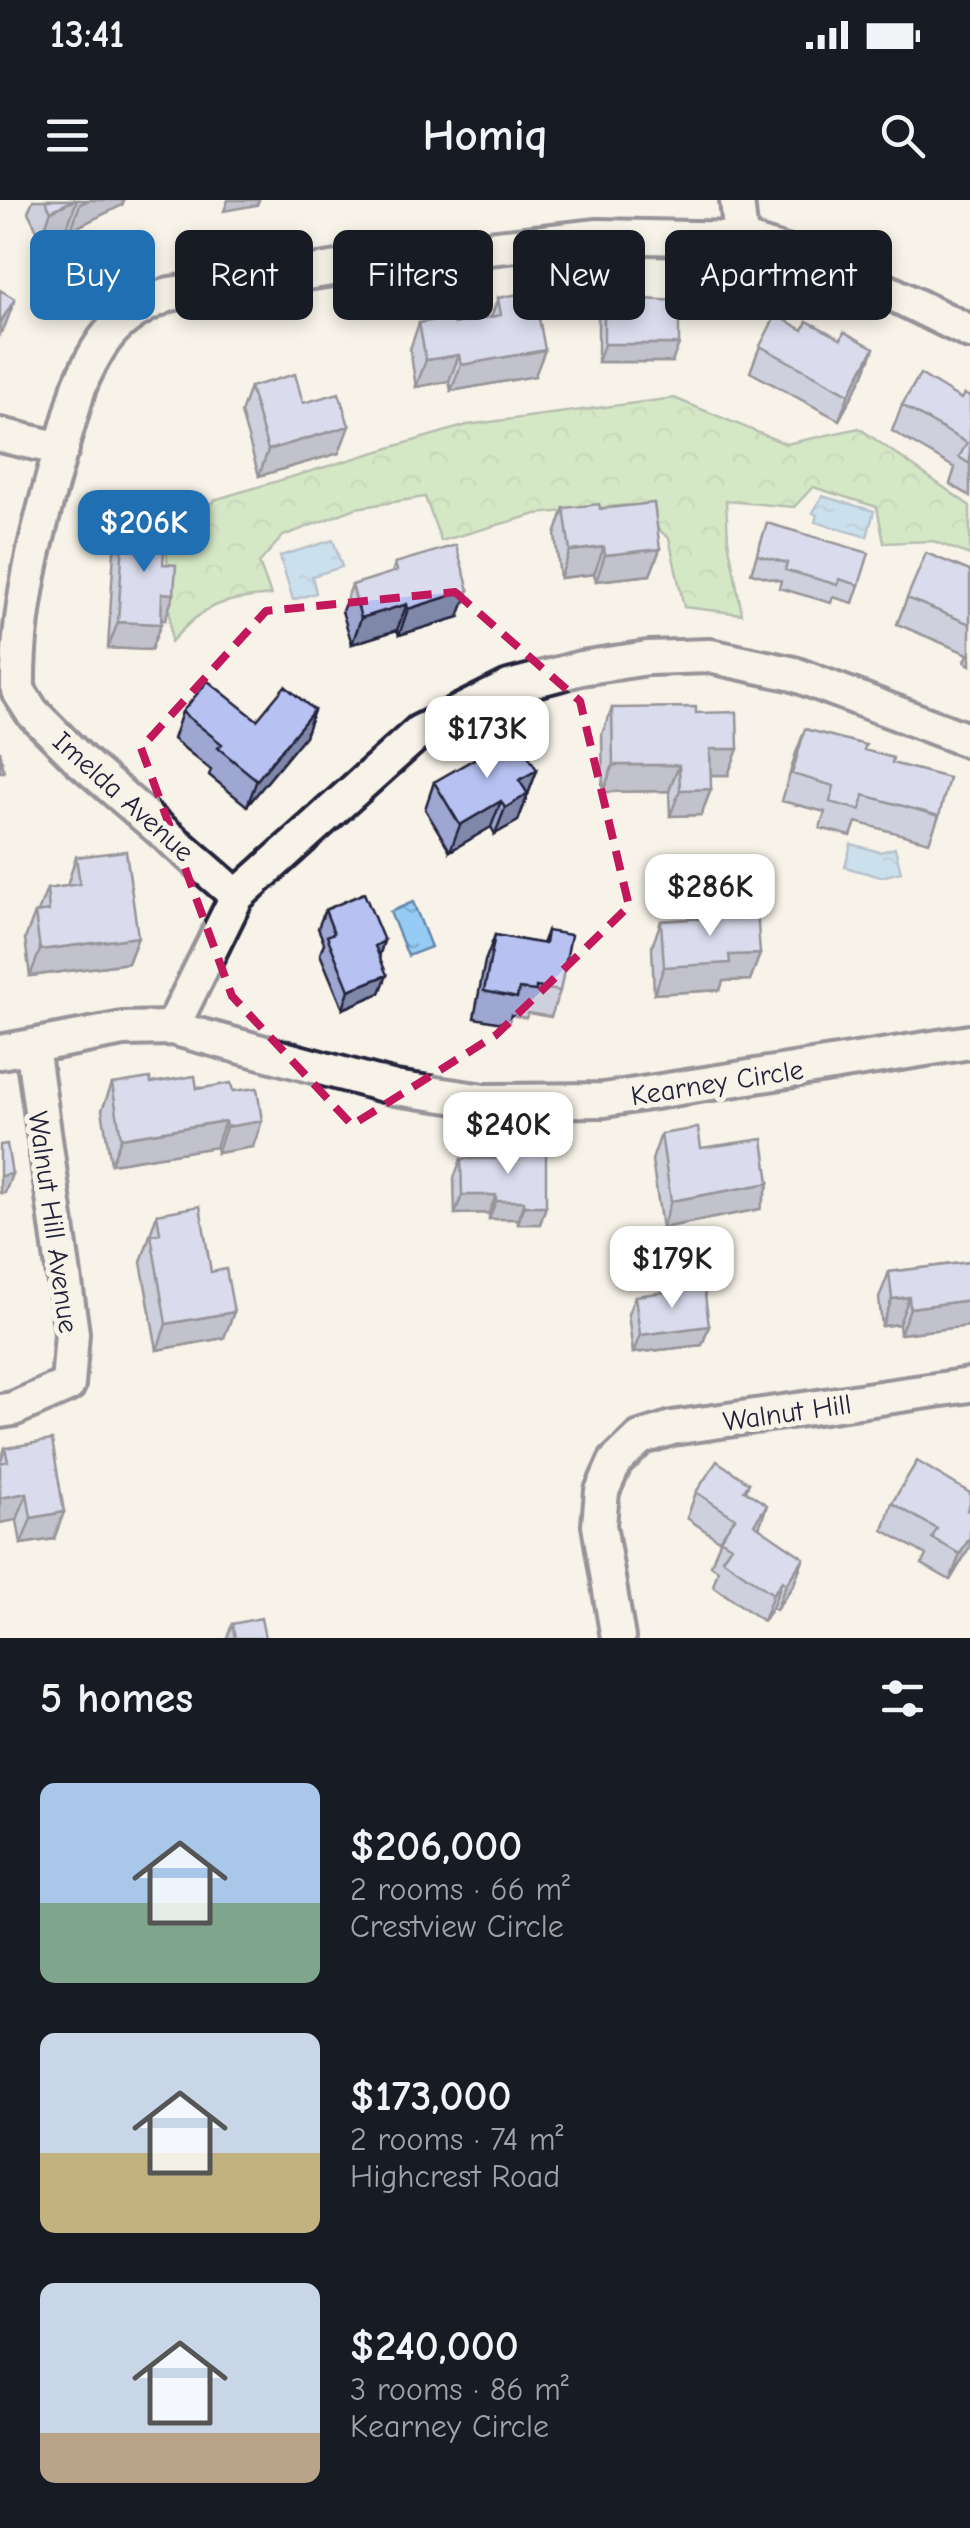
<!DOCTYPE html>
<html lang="en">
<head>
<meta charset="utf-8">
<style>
	body { margin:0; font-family:"Comic Neue",sans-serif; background:#242831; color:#f1f3f6; height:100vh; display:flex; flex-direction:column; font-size:38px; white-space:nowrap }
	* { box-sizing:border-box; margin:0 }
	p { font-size:32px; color:#9ea1a6 }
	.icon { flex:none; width:55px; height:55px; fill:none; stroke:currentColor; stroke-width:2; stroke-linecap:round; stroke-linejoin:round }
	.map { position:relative; height:1438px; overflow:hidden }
	.details { display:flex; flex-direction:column; background:#171b24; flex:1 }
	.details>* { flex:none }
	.guide { position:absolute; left:30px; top:30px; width:910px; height:90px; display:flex; gap:20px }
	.price { position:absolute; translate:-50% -85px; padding:0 22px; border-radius:20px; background:#fff; color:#222; font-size:32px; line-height:65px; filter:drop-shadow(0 2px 5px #0008) }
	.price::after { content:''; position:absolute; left:50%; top:60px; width:30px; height:22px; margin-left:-15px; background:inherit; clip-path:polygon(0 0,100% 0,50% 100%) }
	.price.selected { background:#1f6fb2; color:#fff }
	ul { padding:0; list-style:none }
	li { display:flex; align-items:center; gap:30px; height:250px; padding:0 40px }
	li span { display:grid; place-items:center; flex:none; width:280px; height:200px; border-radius:15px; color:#555 }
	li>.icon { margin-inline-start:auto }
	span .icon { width:120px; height:120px; fill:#fffc; stroke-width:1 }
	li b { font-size:42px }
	h2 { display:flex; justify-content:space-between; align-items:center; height:120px; padding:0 40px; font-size:42px }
	.tag { padding:0 35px; border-radius:15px; background:#171b24; box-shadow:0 5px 15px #0003; font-size:35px; line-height:90px }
	.tag.selected { background:#1f6fb2; color:#fff }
	.status { display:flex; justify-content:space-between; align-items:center; height:70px; padding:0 50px; background:#171b24; direction:ltr }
	.status svg { height:28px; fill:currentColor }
	header { display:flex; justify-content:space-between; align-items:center; height:130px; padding:0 40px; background:#171b24; font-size:45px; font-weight:700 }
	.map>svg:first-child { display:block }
	.forest { fill:url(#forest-crowns); stroke:#667e6c; stroke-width:2.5 }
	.water { fill:url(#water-ripples); stroke:#6787aa; stroke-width:2.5 }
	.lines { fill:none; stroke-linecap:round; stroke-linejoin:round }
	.minor-casing { stroke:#22223b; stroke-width:40 }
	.minor { stroke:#f7f3e8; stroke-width:32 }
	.wall { fill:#9da7d1; stroke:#22223b; stroke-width:2.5 }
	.shaded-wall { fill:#8088aa; stroke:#22223b; stroke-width:2.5 }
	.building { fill:#b7c2f3; stroke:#22223b; stroke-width:2.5 }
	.marked { fill:none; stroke:#c2185b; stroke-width:8; stroke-dasharray:20 12; stroke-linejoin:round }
	.labels { text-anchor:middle; stroke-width:10; stroke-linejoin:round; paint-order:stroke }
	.street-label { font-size:28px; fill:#22223b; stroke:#f7f3e8 }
</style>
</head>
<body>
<div class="status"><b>13:41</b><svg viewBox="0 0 49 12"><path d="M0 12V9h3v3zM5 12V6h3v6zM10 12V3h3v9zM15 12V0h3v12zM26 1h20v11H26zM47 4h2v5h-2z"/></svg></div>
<header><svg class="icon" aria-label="menu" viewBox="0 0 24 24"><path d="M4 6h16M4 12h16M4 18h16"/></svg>Homiq<svg class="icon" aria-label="search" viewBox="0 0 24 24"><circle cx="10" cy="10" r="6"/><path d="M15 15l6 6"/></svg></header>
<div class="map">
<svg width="970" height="1438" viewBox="0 0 970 1438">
	<defs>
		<pattern id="forest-crowns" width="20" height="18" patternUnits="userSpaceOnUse" patternTransform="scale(2.5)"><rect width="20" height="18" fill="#aadb9c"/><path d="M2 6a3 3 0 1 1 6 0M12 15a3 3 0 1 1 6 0" fill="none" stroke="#92bc87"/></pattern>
		<pattern id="water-ripples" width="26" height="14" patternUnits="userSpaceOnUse" patternTransform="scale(2.5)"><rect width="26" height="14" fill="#95cbf4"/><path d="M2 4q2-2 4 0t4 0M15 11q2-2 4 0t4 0" fill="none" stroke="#80aed2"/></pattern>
	</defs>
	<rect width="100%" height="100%" fill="#f7f3e8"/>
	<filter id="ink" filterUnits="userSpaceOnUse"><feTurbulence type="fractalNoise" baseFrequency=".01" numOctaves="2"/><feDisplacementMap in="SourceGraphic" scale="20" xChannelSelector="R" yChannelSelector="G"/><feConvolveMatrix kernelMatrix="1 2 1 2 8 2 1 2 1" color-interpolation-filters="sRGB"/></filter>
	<g filter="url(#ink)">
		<!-- forest -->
		<path class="forest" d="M674,198L786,244L859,228L970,306V355L933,341L884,343L877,307L813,287L794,307L726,301L728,340L742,414L684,407L669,338L628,305L536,314L441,341L425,297L356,308L283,336L259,363L271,395C222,400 205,403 171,442L167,353L171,330L217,299L467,225Z"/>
		<!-- water -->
		<path class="water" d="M822,296L874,311L867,337L815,322L817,315L813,313Z
			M333,340L342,367L312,376L316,393L293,400L280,356Z
			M851,644L880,652L895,648L901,672L881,677L845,667Z
			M413,702L431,747L408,756L390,712Z"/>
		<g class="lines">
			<defs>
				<path id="minor" d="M737,0L741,39
					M0,235L62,249
					M18,490C16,388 51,285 79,187C100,137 119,114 170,94L416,56L598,36L741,39L850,73L970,132
					M18,490L32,512L80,560L237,696
					M172,828L237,696L419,532L509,487L581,468L648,458L710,456L794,474L970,541
					M0,852L123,829L172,828L395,888L484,901L604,900L970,842
					M0,1211L13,1209L68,1185L72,1133L32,846
					M618,1438L599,1325L602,1291L615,1262L640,1238L672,1228L970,1185"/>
			</defs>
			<!-- minor casing -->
			<use href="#minor" class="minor-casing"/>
			<!-- minor -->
			<use href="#minor" class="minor"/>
		</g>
		<!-- wall -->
		<path class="wall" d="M33,0H124L122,5L71,30L68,25L41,38L28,12Z
			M604,97L672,162H598V115Z
			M498,98L535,176L451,191L449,181L416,187L410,149L419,123L454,124L491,117Z
			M803,130L874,148L864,174L839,220L750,172L760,146Z
			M250,187L303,203L339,253L259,276L241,213Z
			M970,197V296L950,284L955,268L892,231L902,205Z
			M564,308L600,309L660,349L650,375L596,381L594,374L560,378L555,335Z
			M767,323L859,385L853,403L833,397L831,403L779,388L781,381L751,373Z
			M124,325L163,364L165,420H161L151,450L108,448L114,351Z
			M395,363L459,417L399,435L397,430L352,444L342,411L352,385L392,373Z
			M970,371V465L965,462L968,454L897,424L907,398Z
			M612,508L696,513L728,575H710L711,589L701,615L670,616L669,591L603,592L602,534Z
			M314,510L305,536L247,606L209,575L211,570L173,539L182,512L257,520Z
			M805,529L864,550L939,616L929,642L856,622L851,636L820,628L825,612L782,601L795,556Z
			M537,570L518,621L495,634L491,627L450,651L425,609L434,582Z
			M76,657L138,737L128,763L30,776L25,739L35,713L38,712L47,689L67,686Z
			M325,710L379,756L380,793L343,809L320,754L324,743L318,728Z
			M724,712L760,754L750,780L723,781L720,790L654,794L652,747L661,721L722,717Z
			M547,731L560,791L551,817L528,813L526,818L511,815L508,824L474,818L485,761L495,735L542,744Z
			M151,883L233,891L253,947L217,953L216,947L111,964L102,910L112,884Z
			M661,934L701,948L760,1009L662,1028L652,960Z
			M495,952L546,1006L540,1024H518V1019H489V1013L455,1014L454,978L461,959H493Z
			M157,1014L211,1072L224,1138L157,1150L141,1062Z
			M970,1062V1126L900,1134L899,1124L882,1126L879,1098L889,1072Z
			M635,1096L709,1126L702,1145L633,1153L628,1114Z
			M5,1248L54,1339L21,1344L17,1320L0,1262Z
			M749,1283L746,1291L759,1327L794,1384L776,1410L772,1408L763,1421L713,1386L718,1370L711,1365L720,1341L687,1318L696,1292Z
			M970,1293V1347L950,1380L922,1364L926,1355L883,1330L892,1303Z
			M232,1424L265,1438H227Z"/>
		<!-- shaded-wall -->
		<path class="shaded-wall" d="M74,0H77L68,25L41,38L51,11Z
			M89,0H124L122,5L71,30L80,4Z
			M228,0H259L257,5L224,11Z
			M15,99L5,126L0,134V123Z
			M604,144H679L672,162H598Z
			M874,148L864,174L839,220L849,194Z
			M545,150L535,176L451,191L461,165Z
			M459,155L449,181L416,187L426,160Z
			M349,226L339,253L259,276L268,250Z
			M604,347L594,374L560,378L570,351Z
			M660,349L650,375L596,381L605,355Z
			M469,390L459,417L399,435L408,409Z
			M162,393L174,394L165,420L153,419Z
			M407,404L397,430L352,444L361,418Z
			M118,422L161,424L151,450L108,448Z
			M314,510L305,536L247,606L257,580Z
			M710,549H738L728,575H701Z
			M613,565H679L669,591L603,592Z
			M537,570L518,621L495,634L505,608L519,580Z
			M711,589L701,615L670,616L680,590Z
			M501,601L491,627L450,651L460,625Z
			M138,737L128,763L30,776L40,750Z
			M384,741L378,760L375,746Z
			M760,754L750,780L723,781L720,790L654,794L664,767L729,755Z
			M387,775L380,793L343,809L349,790Z
			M225,921L216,947L111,964L121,938Z
			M262,921L253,947L217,953L226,927Z
			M12,974L5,993H0V976Z
			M769,983L760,1009L662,1028L671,1001Z
			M462,995H496L489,1013L455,1014Z
			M496,1001H524L518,1019H489Z
			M524,1006H546L540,1024H518Z
			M909,1097L899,1124L882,1126L892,1099Z
			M970,1100V1126L900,1134L910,1108Z
			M234,1112L224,1138L157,1150L166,1124Z
			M709,1126L702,1145L633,1153L640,1135Z
			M27,1293L17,1320L0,1323V1298Z
			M767,1305L758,1331L754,1324Z
			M64,1312L54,1339L21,1344L31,1318Z
			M970,1337V1347L950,1380L960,1354Z
			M804,1358L794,1384L776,1410L786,1384Z
			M782,1381L772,1408L763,1421L773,1394Z"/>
		<!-- building -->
		<path class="building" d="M45,0H74L51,11Z
			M0,90L15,99L0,123Z
			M534,91L545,150L461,165L459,155L426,160L419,123L452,117L454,124L501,115L498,98Z
			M604,97L679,101V144H604Z
			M776,115L803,130L807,121L841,139L844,132L874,148L849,194L760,146Z
			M295,174L303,203L339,193L349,226L268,250L250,187Z
			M920,174L961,199L964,194L970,197V264L959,257L967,243L902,205Z
			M654,303L660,349L605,355L604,347L570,351L564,308L599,304L600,309Z
			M767,323L869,353L859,385L839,379L838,385L785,370L787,363L757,355Z
			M124,325L166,327L163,364L176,365L174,394L162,393L161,424L118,422Z
			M456,345L469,390L408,409L407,404L361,418L352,385L397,371L395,363Z
			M926,353L970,371V424L907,398Z
			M208,481L257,520L285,486L314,510L257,580L218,548L222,544L182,512Z
			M696,507V513L737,512L738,549H710L711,589L680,590L679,565H613L612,508Z
			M805,529L866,545L864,550L893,558L892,563L949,578L939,616L864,595L860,610L830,602L834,586L792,574Z
			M516,535L537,570L519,580L528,594L505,608L501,601L460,625L434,582Z
			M0,550L4,572H0Z
			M126,651L138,737L40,750L35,713L49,711L47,689L80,684L76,657Z
			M364,693L384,741L375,746L387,775L349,790L327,736L334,733L325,710Z
			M757,710L760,754L729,755L730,763L664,767L661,721L724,717V712Z
			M547,731L571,735L560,791L536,787V791L519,789L517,798L484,791L495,735L545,744Z
			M195,876L197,889L231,883L233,891L257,888L262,921L226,927L225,921L121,938L112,884L150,878L151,883Z
			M698,928L701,948L763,939L769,983L671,1001L661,934Z
			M7,944L12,974L0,976V945Z
			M546,951V1006H524V1001H496V995H462L461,959H495V952Z
			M200,1006L211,1072L226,1069L234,1112L166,1124L151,1035L160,1033L157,1014Z
			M970,1062V1100L910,1108L909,1097L892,1099L889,1072Z
			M704,1087L709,1126L640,1135L635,1096Z
			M52,1240L64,1312L31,1318L27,1293L0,1298V1263L8,1261L5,1248Z
			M717,1261L749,1283L744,1290L767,1305L754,1324L804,1358L786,1384L782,1381L773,1394L722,1359L731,1346L720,1339L735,1318L696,1292Z
			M917,1261L970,1293V1304L967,1310L970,1312V1337L960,1354L932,1338L937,1329L892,1303Z
			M261,1418L265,1438H235L232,1424Z"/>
	</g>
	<!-- marked area -->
	<path d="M0 0H970V1438H0ZM455,392L580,501L629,706L496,835L352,925L232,796L141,548L266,411Z" fill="#f7f3e8" fill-opacity=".55" fill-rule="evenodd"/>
	<path class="marked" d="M455,392L580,501L629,706L496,835L352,925L232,796L141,548L266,411Z"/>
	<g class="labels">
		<!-- street labels -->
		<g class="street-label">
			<text transform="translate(124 596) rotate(42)" y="10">Imelda Avenue</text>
			<text transform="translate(717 882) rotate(-9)" y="10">Kearney Circle</text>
			<text transform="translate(54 1022) rotate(82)" y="10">Walnut Hill Avenue</text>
			<text transform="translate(787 1212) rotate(-8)" y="10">Walnut Hill</text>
		</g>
	</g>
</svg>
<b class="price selected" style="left:144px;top:375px">$206K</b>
<b class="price" style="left:487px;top:581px">$173K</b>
<b class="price" style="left:710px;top:739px">$286K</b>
<b class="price" style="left:508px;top:977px">$240K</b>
<b class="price" style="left:672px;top:1111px">$179K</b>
<div class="guide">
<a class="tag selected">Buy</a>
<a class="tag">Rent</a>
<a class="tag">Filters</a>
<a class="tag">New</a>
<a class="tag">Apartment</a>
</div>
</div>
<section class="details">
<h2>5 homes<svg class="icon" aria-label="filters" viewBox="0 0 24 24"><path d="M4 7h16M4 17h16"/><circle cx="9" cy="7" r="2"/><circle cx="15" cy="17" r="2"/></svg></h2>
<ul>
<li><span style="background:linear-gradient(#a9c7e8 60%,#7fa58c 0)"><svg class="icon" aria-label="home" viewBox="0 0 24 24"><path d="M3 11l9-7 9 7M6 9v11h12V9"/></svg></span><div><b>$206,000</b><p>2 rooms · 66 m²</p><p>Crestview Circle</p></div></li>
<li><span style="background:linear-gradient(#c9d6e8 60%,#c2b280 0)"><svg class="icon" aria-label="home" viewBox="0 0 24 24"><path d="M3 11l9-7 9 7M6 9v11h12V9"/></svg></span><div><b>$173,000</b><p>2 rooms · 74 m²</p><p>Highcrest Road</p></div></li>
<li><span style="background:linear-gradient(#c9d6e8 75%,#b9a48a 0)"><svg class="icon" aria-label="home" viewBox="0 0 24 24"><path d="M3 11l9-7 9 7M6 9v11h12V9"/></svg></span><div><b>$240,000</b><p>3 rooms · 86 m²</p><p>Kearney Circle</p></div></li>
</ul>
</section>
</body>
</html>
